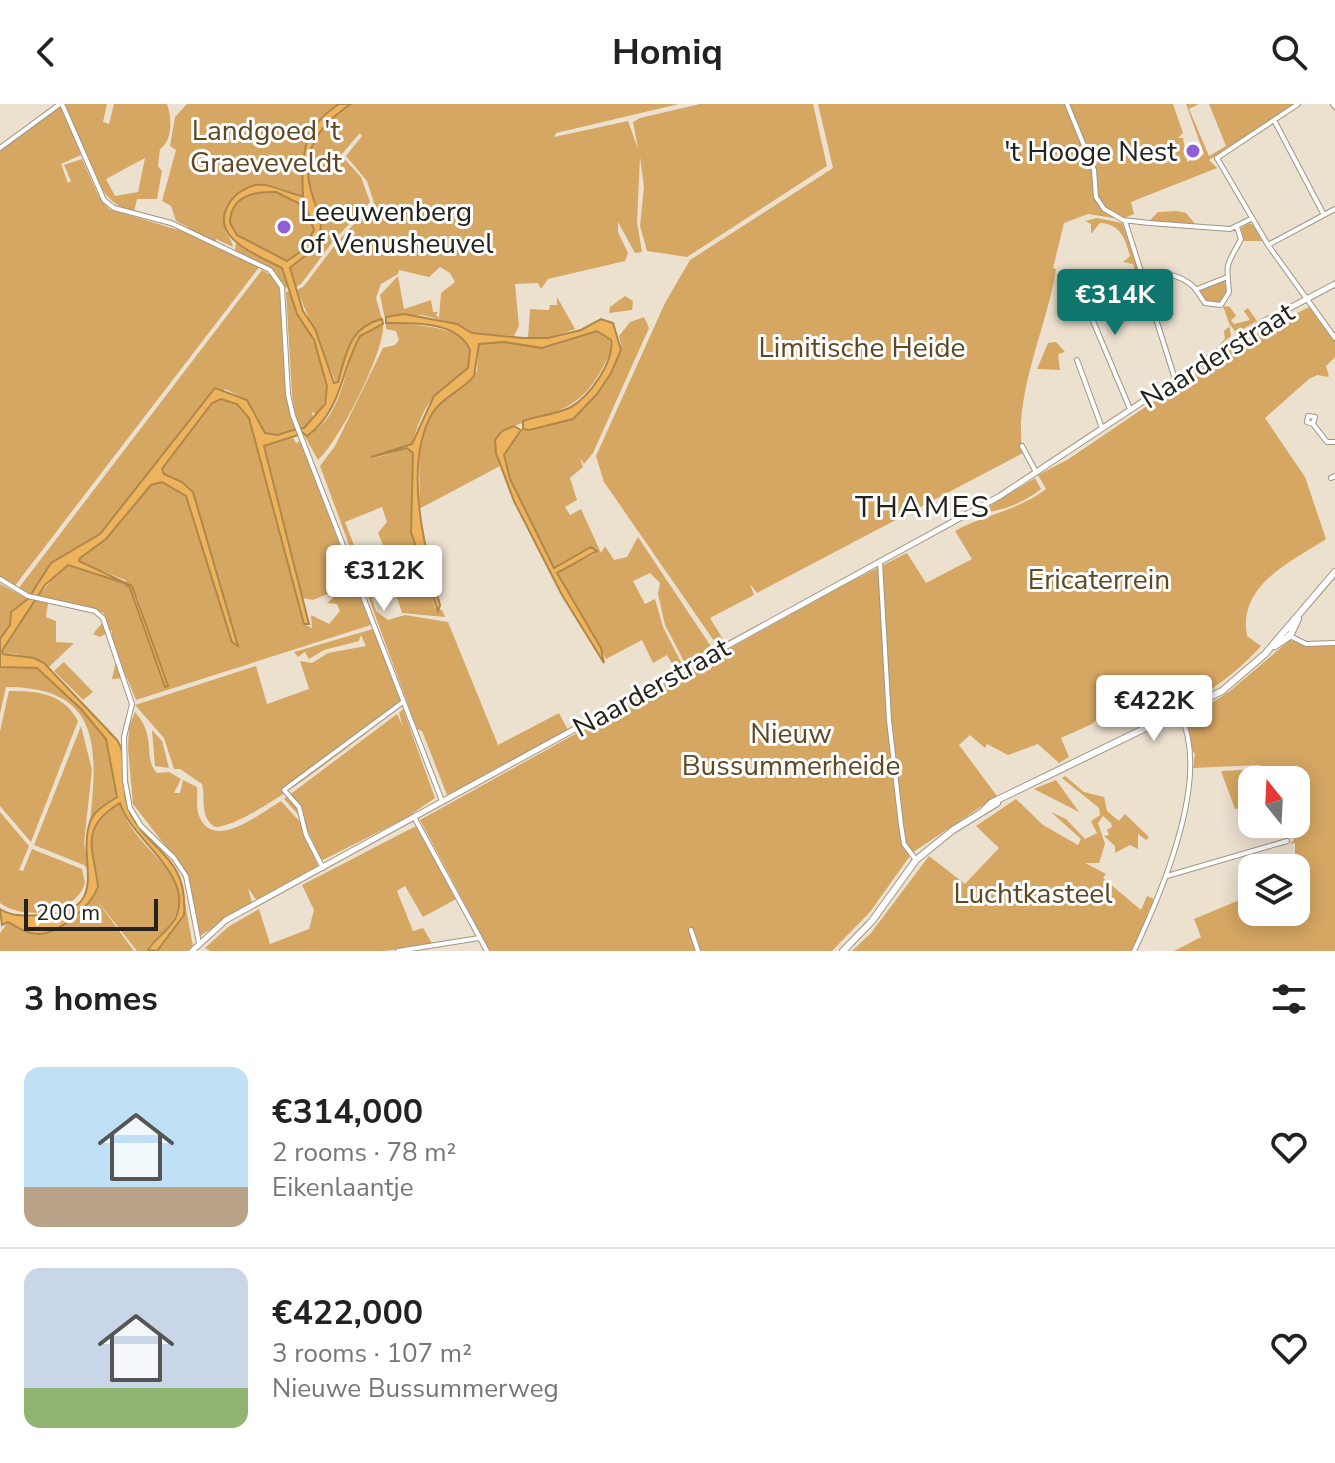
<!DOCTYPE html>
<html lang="en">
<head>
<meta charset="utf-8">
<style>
	body { margin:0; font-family:"Nunito Sans",sans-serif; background:#f6f6f6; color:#222; height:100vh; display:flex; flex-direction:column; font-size:30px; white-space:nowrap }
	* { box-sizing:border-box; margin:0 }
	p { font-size:26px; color:#767676 }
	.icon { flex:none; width:44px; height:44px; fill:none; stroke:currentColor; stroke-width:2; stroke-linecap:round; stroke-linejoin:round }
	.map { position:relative; height:847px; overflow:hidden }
	.details { display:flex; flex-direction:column; background:#fff; flex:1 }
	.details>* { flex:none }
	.needle { width:52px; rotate:342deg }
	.tools { position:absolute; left:1238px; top:662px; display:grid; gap:16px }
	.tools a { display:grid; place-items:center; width:72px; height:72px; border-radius:16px; background:#fff; box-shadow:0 4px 20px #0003; font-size:40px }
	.scale { position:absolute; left:24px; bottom:20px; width:134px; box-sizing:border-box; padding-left:8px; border:4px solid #25211b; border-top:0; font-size:22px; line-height:28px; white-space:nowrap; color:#25211b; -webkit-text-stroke:6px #fff; paint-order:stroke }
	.price { position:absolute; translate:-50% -68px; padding:0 18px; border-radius:8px; background:#fff; color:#222; font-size:26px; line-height:52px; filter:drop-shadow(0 2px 4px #0008) }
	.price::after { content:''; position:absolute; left:50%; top:48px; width:24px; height:18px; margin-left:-12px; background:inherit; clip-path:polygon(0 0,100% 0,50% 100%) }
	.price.on { background:#0f766e; color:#fff }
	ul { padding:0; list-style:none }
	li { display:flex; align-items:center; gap:24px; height:200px; padding:0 24px }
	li+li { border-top:2px solid #e0e0e0 }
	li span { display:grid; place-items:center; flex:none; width:224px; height:160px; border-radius:16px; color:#555 }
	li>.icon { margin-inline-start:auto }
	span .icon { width:96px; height:96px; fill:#fffc; stroke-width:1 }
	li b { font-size:34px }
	h2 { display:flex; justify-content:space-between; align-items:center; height:96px; padding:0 24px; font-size:34px }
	header { display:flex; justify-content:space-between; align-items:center; height:104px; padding:0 24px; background:#fff; font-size:36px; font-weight:700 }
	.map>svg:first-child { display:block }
	.green { fill:#d6a763; fill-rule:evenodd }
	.water { fill:#edb35d; stroke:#b18749; stroke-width:2; fill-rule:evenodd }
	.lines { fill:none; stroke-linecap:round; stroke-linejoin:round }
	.minor-casing { stroke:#a09585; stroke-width:6 }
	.tertiary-casing { stroke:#a09585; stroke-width:7 }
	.secondary-casing { stroke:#a09585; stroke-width:8 }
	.minor { stroke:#fff; stroke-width:4 }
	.tertiary { stroke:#fff; stroke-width:5 }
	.secondary { stroke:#fff; stroke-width:6 }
	.poi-dot { fill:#925ed6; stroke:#fff; stroke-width:3 }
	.labels { text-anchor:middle; stroke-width:6; stroke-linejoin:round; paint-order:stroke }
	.park-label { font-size:28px; fill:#5f4723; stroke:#fff }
	.poi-label { font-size:28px; fill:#25211b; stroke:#fff; text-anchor:end }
	.street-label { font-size:28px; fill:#25211b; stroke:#fff }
	.neighbourhood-label { font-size:30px; letter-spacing:2px; fill:#25211b; stroke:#fff }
</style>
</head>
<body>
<header><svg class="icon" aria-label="back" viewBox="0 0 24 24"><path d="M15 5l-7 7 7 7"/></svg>Homiq<svg class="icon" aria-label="search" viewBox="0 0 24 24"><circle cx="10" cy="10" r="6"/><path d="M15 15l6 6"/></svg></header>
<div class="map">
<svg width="1335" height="847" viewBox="0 0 1335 847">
	<rect width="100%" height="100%" fill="#ece0cf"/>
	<!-- green -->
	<path class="green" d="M60,0L81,51L61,60L68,79L71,77L64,61L82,55L99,93L109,105L188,129V123L176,117L171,102L162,97L176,46L170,42L175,13L187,0H340C304,22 304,54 303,92C293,91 283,84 273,82C248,77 225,94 224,120C224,129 232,134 233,143L216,135L215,143L260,162L14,483L0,472V45Z
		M65,0H107L103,18L109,20L114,0H167C172,14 173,36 160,45L158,62L162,67L157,95H137L134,108C91,98 82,36 65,0ZM145,54L138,88L115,92L106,75Z
		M351,0H679L556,29L554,33L628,17L638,45L633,18L640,14L700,0H813L827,62L687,153L647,147L640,122L644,83L640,53L637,118L642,148L635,149L618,118V128L628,149L625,157L548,175L541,185L538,179L515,180L519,222L514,232L472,229L457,220L422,211L385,215L380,191L398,172L404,205L431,196L433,208H438L436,211L439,214L441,189L455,178L450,169L440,163L429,173L399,166L398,170L381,180L376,194L382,215C349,223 349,255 336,279L297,186L304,182L338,137L374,99L367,77L346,52L362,32L360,29L341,51L361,73L370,98L334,136L301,180L296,183L290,164C299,155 311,151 317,138C325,122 317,107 312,90C299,48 318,22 351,0Z
		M818,0H1173L1183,29L1178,34H1183L1187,58L1204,50L1186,0H1199L1189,5L1209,52L1226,42L1209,0H1294L1209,56L1217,64L1131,98L1134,110L1124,114L1112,108L1120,115L1088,110L1064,119L1053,164L1056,165C1048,221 1012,293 1023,349L757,489L750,480L754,491L710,514L726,540L719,544L604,378L596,352L665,199L690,156L833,64Z
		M276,88L306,103L314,126L303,146L287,157L237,131L230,119C230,93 253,87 276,88Z
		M1177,107L1186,109L1196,121L1149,117L1158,108Z
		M1097,114L1122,119L1139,166L1135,168L1133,160L1123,158L1130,152C1125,135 1121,120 1100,119L1091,130V120L1085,117Z
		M1249,119L1253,121L1262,137H1244L1241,124Z
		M236,139L282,164L290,183L283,184L270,163L235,146Z
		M262,166L274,173L279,182L287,295L296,325L278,331L265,329L247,296L225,285L100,430L52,459L31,490L18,485Z
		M1223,176L1228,186L1221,199C1211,200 1202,198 1200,186Z
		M291,187C299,221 348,278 316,310L312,308L313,314L302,325H298L292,291L286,188Z
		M625,192L633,197L632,206L609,209L610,203Z
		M557,193L575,225L548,234H528L530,205L549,206L550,201H557Z
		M1223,202L1230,203L1236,212L1231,216L1234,220L1250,216L1244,207L1248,204L1257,217L1236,229L1229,219L1231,232L1217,243L1225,235L1224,227L1230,222Z
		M1309,203L1335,238V253L1326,262L1329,273L1317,271L1309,275L1265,314L1305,373L1326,435C1290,459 1238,480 1247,532L1261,542C1231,576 1193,599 1151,617L1145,607L1133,601L1116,606L1119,612L1106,618L1100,613L1092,620L1061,634L1069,653L1059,659L1038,640L1008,651L987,640L985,644L970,631L959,641L997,692L912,749L870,808L832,847H490L420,716L842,482L907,449L926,479L972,455L955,427C986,410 1017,407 1046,385L1038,371L1067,356L1243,237Z
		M644,213L649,224L593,349L584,360L580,354L583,363L570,374L577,396L565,403L570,411L581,405L601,449L605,442L614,456L627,453L638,433L716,550L688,565L665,521L658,490L660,479L650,469L633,477L645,500L655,495L663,523L685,566L678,570L667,551L653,559L642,536L606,555L557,468L595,450L594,444L555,464L510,375L504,351L521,326L550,319L588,298L621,240L619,232L630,218Z
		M386,219C408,220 495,222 467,265C460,275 446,281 437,289C424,302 417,323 412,340L372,355L407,344L413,349L411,428L435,504L442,506L445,513L402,509L389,469L381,470L375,463L383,467L391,460L378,429L387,418L382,403L345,418L366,472H370L367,478L376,507L388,516L405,511L448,518L498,641L559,609L568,626L447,691L422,627L417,625L320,362L335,342L383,244L395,241L399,236L396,227L386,225Z
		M383,220C386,246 338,339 318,356L304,331C343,320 343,262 360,232Z
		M597,227L608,232L612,245C581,313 562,302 502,327L496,349L500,362L419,405C421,373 414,333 435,306C447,291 466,284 477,267L479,240L504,238L542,243Z
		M1056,238L1065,248L1058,250L1060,266L1037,265L1048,239Z
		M225,294L237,300L249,314L304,520L312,524L311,511L329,520L340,507L337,500L327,499L333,494L330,489L313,496L303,494L264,342L293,334L296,339L300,337L371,521L136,596L127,574L112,575L118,549L111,545L112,526L100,533L93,530L103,518L104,509L38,492L65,461L124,479L130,484L165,583L138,494L125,476L79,458V454L106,435L151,381L162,378L186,392L238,542L182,378L164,370L162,365L212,299Z
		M1035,374L1041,385C1017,403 1004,405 975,411Z
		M0,480L28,495L13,505L10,521L0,535Z
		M35,496L48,499L46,513L56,517V538L74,539L49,563L16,550L2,549Z
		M373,525L404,600C366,628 255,721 215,723C199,712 206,696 202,680L180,665H174L164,634L135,601L256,562L267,600L309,585L300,557L312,559L328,549L366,542L361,531L359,537L324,546L309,555L305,548L298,553L294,548Z
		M1290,536L1308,542L1335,540V847H1174L1201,833L1194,815L1242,795L1241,790L1252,786V808H1296V764H1286V759L1295,756V739L1290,740L1294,736L1286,720H1296V676H1267L1260,661L1193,664L1195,650L1190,644L1185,616L1230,587Z
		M64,558L93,588L83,596L54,567Z
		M0,563L37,564L81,605L106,635L117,693L90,718C98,643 101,583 6,583L0,610Z
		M9,587C38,587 63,589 78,617L31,738L0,702V627Z
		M403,605L435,694L406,714L321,757L303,716L284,695L397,610L403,623L399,609Z
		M135,608C158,634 142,653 157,669L169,668L181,675L174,689H180L183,676L197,683C198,694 195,704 200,714C215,747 262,708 281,697L301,719L318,762L257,797L248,784L252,799L200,832L181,762L133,700L128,644L129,623Z
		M81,622L92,666L84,739L90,767L84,761L34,741Z
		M152,626L162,637L169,664L155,662Z
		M1259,665L1263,676H1252V703L1235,705L1221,667Z
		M1065,672L1084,688L1104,693L1107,707L1119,717L1125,710L1149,733L1146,736L1138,730V745L1130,741L1115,749V742L1104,732L1109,731L1107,726L1112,723L1111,719L1103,712L1098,719L1105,740L1099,759H1085L1106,770L1103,774L1141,806L1147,792L1154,795L1147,810L1151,814L1133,847H852L871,829L929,752L965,780L999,744L976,722L1016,695L1043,721L1078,741L1081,735L1051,708L1066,715L1085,735L1097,729L1091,717L1100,711L1099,704L1062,674Z
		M1056,676L1079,708L1034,685Z
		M120,699C133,755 227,777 148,843L149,847H137L95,794L134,847H0V829L8,818L36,831C54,820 83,810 94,792C112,764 61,734 120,699Z
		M0,708L29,742L19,766L23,767L32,745L82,765L85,779C76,810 24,817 0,799Z
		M416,722L456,795L423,813L405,782L397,787L413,827L423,824L433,841L384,847H210L205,844L228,823L259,805L270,840L309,825L314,806L302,781Z
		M183,789L193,842L187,847H157C171,827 187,817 183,789Z"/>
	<!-- water -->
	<path class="water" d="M339,0H351C318,22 299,48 312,90C317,108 326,120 317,138C311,151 299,155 290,164L303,207L315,225L334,279L338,278C346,250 349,223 382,215L383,220L360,232C340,268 343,305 307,332L298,325L304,324L325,300L327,282L314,236L297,210L282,164C258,151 206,134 230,98C235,90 246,83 255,81C273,79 287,90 303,92C301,52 302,24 339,0ZM276,88L306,103L314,126L303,146L287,157L237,131L230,119C230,93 253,87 276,88Z
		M404,210L457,220L472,229L523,234H548L581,226L601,215L613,219L621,246L611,269L597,290L573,315L529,326L523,325V317C538,311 556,311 571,303C589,293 615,257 611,236L597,227L542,244L504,238L479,240L474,272C463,286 443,293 433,308C402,360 425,447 440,501L438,507L411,428L413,349L407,344L371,353L412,340L434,292L468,264L470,246C458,217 413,219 386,219V213Z
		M215,284L247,296L265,329L278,331L296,325L298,331L264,342L309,520H304L249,314L237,300L221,295L212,299L162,365L164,370L182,378L193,388L238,542L232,538L186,392L162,378L151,381L106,435L80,454L79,457L132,482L168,582L165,583L130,484L124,479L68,461L45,481L2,547L3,550L34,554L44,559L117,636C131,657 119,686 130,709C151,750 188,751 184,811L157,847L148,846C154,835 169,827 176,813C195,770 130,735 120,699C78,724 94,745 98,783C91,802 59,830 38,830C27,830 17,823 8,818L2,821L0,805C13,813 27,812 42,811C114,807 76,757 90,718C93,707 108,699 117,693L106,635L81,605L37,564L0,563V535L10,521L11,508L28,495L51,459L100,430Z
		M514,322L521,326L504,351L510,375L554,464L591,443L597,447L557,469L601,544L604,559L562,491L514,397L496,349L495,336L502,327Z"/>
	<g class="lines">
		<defs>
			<path id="minor" d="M62,0L104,96L114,104L171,119L270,166L282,183L288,290L293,312L442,697
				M1067,0L1094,66L1096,93L1104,105L1123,116L1149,119L1230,125L1251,115
				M1298,0L1217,54L1268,141L1335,234
				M1333,0L1335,3
				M1274,16L1324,111
				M0,44L60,0
				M1125,117L1175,275
				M1268,141L1335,105
				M1197,185L1225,174
				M1077,256L1102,324
				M1130,305L1093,217V209C1114,182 1156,156 1189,179C1197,184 1199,192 1205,199L1221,201L1229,188C1226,156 1226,164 1241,135L1237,123
				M1313,320L1315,313L1308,312L1307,318L1313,320L1327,338H1335
				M1022,342L1036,368
				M1331,374L1335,372
				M880,458L889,616L901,721L904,740L916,756
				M0,475L28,492L95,507L103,514L132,600L124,633L125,677L130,704L141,722L174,754L186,772L199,839
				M1288,531L1306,540L1335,539
				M414,713L487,847
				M323,764L306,731L299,703L284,686L403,598
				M1167,772L1287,737
				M691,826L698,847
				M398,847L479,834
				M1134,847C1162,788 1212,673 1180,610"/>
			<path id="tertiary" d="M192,847L226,816L1000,392L1263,218L1335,180"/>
			<path id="secondary" d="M1275,542L1290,532L1298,515
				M982,708L991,699L1222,587L1265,550L1335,468
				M843,847L872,817L916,756L953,726L997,699"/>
		</defs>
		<!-- minor casing -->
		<use href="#minor" class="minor-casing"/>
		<!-- tertiary casing -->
		<use href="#tertiary" class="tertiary-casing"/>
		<!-- secondary casing -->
		<use href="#secondary" class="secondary-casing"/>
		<!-- minor -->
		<use href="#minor" class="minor"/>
		<!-- tertiary -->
		<use href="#tertiary" class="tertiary"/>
		<!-- secondary -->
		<use href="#secondary" class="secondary"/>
	</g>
	<!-- markers -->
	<g class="poi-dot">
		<circle cx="1193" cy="47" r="8"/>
		<circle cx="284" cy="123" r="8"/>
	</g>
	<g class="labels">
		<!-- park labels -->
		<g class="park-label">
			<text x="266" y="36">Landgoed 't<tspan x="266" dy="32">Graeveveldt</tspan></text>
			<text x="862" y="253">Limitische Heide</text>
			<text x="1099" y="485">Ericaterrein</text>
			<text x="791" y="639">Nieuw<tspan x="791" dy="32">Bussummerheide</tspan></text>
			<text x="1033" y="799">Luchtkasteel</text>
		</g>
		<!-- poi labels -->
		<g class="poi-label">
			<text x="1177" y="57">'t Hooge Nest</text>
			<text x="300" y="117" text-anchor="start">Leeuwenberg<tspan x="300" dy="32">of Venusheuvel</tspan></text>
		</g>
		<!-- street labels -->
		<g class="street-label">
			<text transform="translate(1217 251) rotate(-32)" y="10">Naarderstraat</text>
			<text transform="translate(651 583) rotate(-29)" y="10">Naarderstraat</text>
		</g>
		<!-- neighbourhood labels -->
		<g class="neighbourhood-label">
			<text x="923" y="413">THAMES</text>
		</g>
	</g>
</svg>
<div class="tools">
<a><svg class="needle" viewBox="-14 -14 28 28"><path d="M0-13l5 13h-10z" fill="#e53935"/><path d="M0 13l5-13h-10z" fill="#767676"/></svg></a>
<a><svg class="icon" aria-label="layers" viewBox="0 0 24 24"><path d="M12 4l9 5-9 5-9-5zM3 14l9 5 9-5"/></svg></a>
</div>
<div class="scale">200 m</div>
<b class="price on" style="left:1115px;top:233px">€314K</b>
<b class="price" style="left:384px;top:509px">€312K</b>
<b class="price" style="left:1154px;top:639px">€422K</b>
</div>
<section class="details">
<h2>3 homes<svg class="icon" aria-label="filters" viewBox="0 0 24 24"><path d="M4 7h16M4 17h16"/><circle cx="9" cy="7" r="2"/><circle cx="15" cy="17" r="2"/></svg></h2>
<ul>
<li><span style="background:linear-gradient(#bfe0f5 75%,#b9a48a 0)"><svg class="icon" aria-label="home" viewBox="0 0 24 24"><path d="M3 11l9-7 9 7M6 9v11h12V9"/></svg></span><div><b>€314,000</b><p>2 rooms · 78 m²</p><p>Eikenlaantje</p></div><svg class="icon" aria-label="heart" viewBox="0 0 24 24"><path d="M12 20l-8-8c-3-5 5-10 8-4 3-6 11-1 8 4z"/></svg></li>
<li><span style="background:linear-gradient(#c9d6e8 75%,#8fb573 0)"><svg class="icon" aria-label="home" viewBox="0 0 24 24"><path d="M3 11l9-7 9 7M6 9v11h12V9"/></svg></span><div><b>€422,000</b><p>3 rooms · 107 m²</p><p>Nieuwe Bussummerweg</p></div><svg class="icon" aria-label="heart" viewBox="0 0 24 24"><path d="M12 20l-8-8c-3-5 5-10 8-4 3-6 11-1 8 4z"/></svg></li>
</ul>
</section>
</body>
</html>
